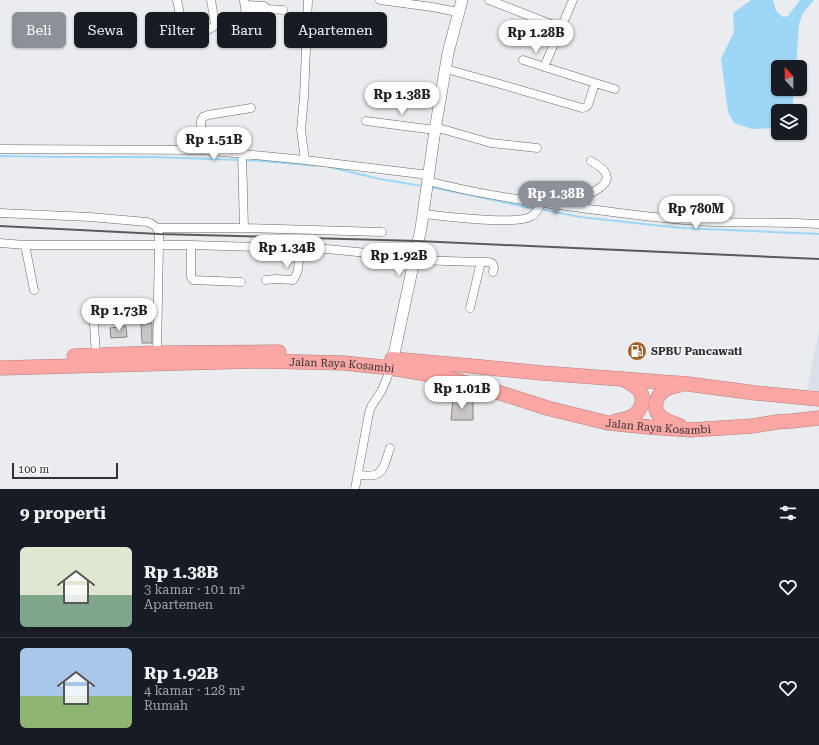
<!DOCTYPE html>
<html lang="id">
<head>
<meta charset="utf-8">
<style>
	body { margin:0; font-family:"Roboto Serif",serif; background:#242831; color:#f1f3f6; height:100vh; display:flex; flex-direction:column; font-size:15px; white-space:nowrap }
	* { box-sizing:border-box; margin:0 }
	p { font-size:13px; color:#9ea1a6 }
	.icon { flex:none; width:22px; height:22px; fill:none; stroke:currentColor; stroke-width:2; stroke-linecap:round; stroke-linejoin:round }
	.map { position:relative; height:489px; overflow:hidden }
	.drawer { display:flex; flex-direction:column; background:#171b24; flex:1 }
	.drawer>* { flex:none }
	.top-card { position:absolute; left:12px; top:12px; width:400px; height:36px; display:flex; gap:8px }
	.needle { width:26px; rotate:339deg }
	.fabs { position:absolute; left:771px; top:60px; display:grid; gap:8px }
	.fabs a { display:grid; place-items:center; width:36px; height:36px; border-radius:6px; background:#171b24; box-shadow:0 1px 3px #0004; font-size:20px }
	.scale { position:absolute; left:12px; bottom:10px; width:106px; box-sizing:border-box; padding-left:4px; border:2px solid #313234; border-top:0; font-size:11px; line-height:14px; white-space:nowrap; color:#313234; -webkit-text-stroke:3px #f7fafc; paint-order:stroke }
	.price { position:absolute; translate:-50% -34px; padding:0 9px; border-radius:14px; background:#fff; color:#222; font-size:13px; line-height:26px; filter:drop-shadow(0 1px 2px #0008) }
	.price::after { content:''; position:absolute; left:50%; top:24px; width:12px; height:9px; margin-left:-6px; background:inherit; clip-path:polygon(0 0,100% 0,50% 100%) }
	.price.current { background:#8c9099; color:#fff }
	ul { padding:0; list-style:none }
	li { display:flex; align-items:center; gap:12px; height:100px; padding:0 20px }
	li+li { border-top:1px solid #363941 }
	li span { display:grid; place-items:center; flex:none; width:112px; height:80px; border-radius:6px; color:#555 }
	li>.icon { margin-inline-start:auto }
	span .icon { width:48px; height:48px; fill:#fffc; stroke-width:1 }
	li b { font-size:17px }
	h2 { display:flex; justify-content:space-between; align-items:center; height:48px; padding:0 20px; font-size:17px }
	.pill { padding:0 14px; border-radius:6px; background:#171b24; box-shadow:0 1px 3px #0004; font-size:14px; line-height:36px }
	.pill.current { background:#8c9099; color:#fff }
	.map>svg:first-child { display:block }
	.built { fill:#d9e0e9 }
	.water { fill:#9ed7f5 }
	.lines { fill:none; stroke-linecap:round; stroke-linejoin:round }
	.stream { stroke:#9ed7f5; stroke-width:2 }
	.building { fill:#cac6c6; stroke:#898585 }
	.street-casing { stroke:#66696b; stroke-width:9 }
	.secondary-casing { stroke:#66696b; stroke-width:12 }
	.highway-casing { stroke:#b67e7d; stroke-width:15 }
	.street { stroke:#fff; stroke-width:8 }
	.secondary { stroke:#fff; stroke-width:11 }
	.highway { stroke:#fda7a4; stroke-width:14 }
	.rail { stroke:#5a5b5d; stroke-width:2 }
	.labels { text-anchor:middle; stroke-width:3.5; stroke-linejoin:round; paint-order:stroke }
	.poi-label { font-size:11px; font-weight:bold; fill:#313234; stroke:#f7fafc; text-anchor:start }
	.street-label { font-size:11px; fill:#313234; stroke:#f7fafc }
</style>
</head>
<body>
<div class="map">
<svg width="819" height="489" viewBox="0 0 819 489">
	<rect width="100%" height="100%" fill="#eaecef"/>
	<!-- built -->
	<path class="built" d="M819,329V391L807,390Z"/>
	<!-- water -->
	<path class="water" d="M751,0H773L776,11L783,17L788,16L800,0H814L803,13L799,24L796,67H778V89H794L792,111H778V128L752,129L734,123L728,112L721,59L734,32L733,13Z"/>
	<g class="lines">
		<!-- stream -->
		<path class="stream" d="M0,156L63,157H151L241,160
			M245,160L262,161L320,166
			M329,167L380,179L422,186
			M431,187L536,209
			M540,209L580,217L681,228L819,234"/>
	</g>
	<!-- building -->
	<path class="building" d="M152,323V343H142L141,324Z
		M126,326L127,337L111,338L110,328Z
		M453,399H473V420H451Z"/>
	<g class="lines">
		<defs>
			<path id="street" d="M177,0L184,35L187,39L189,40L213,27L215,24L211,0
				M380,0L432,7L458,12
				M489,0L561,28
				M244,1L249,35
				M245,5L264,6L267,9L283,10
				M246,13L264,11L267,9
				M523,60L595,83L615,89
				M544,67L573,0
				M446,69L507,86L582,108L586,107L588,105L595,83
				M366,121L435,130
				M435,127L491,143L537,148
				M0,149L202,150L305,160L429,175
				M202,150L201,121L203,117L208,115L251,108
				M242,153L244,228
				M305,160L301,130L304,97L308,0
				M428,181C476,194 525,201 574,207C620,213 667,220 713,222C748,223 784,222 819,224
				M0,213L90,217L147,222L152,224L157,228L159,234V243L157,353
				M423,214C444,216 517,226 532,216C537,213 539,207 541,203C548,200 556,196 564,194C572,192 580,196 589,194C593,193 598,189 602,186C614,175 601,167 591,161
				M157,228H244L382,232
				M0,243L25,245H191L327,249L398,256L415,257
				M25,245L34,290
				M191,245V277L193,280L241,282
				M414,260L479,262L480,266L470,308
				M479,262H489L492,263L494,267L493,272
				M266,280L275,279L293,280C300,272 299,258 299,248
				M93,309L96,355
				M358,475C363,475 372,477 377,474C385,470 387,456 390,448
				M355,489L369,413L371,407L382,390L391,368"/>
			<path id="secondary" d="M393,359L421,228L435,130L448,53L462,0"/>
			<g id="highway">
				<path d="M74,356L157,353L279,352"/>
				<path d="M392,359L471,366L542,373L688,384L756,393L819,399"/>
				<path id="s1" d="M0,368L260,361L344,363L391,368L444,377L485,388L547,408L608,423L649,427L691,430L752,426L777,422L792,421L819,418"/>
				<path d="M616,421C621,420 627,419 631,417C641,412 646,399 639,390C635,385 628,382 623,379"/>
				<path d="M680,426C673,423 665,421 660,416C652,408 656,395 665,390C669,387 675,386 680,385"/>
			</g>
		</defs>
		<!-- street casing -->
		<use href="#street" class="street-casing"/>
		<!-- secondary casing -->
		<use href="#secondary" class="secondary-casing"/>
		<!-- highway casing -->
		<use href="#highway" class="highway-casing"/>
		<!-- street -->
		<use href="#street" class="street"/>
		<!-- secondary -->
		<use href="#secondary" class="secondary"/>
		<!-- highway -->
		<use href="#highway" class="highway"/>
		<!-- rail -->
		<path class="rail" d="M0,226L159,234L418,241L819,259"/>
	</g>
	<!-- icons -->
	<defs>
		<symbol id="fuel-disc" viewBox="-11 -11 22 22"><circle r="9.5" fill="#a1612b" stroke="#f7fafc"/><path d="M-5.5-6h7V0h2V4h1.3V-2.5L3-4.5l.8-.8L6-3V5H2.5V1h-1V6h-7ZM-4.2-4.7v3.2H.2V-4.7Z" fill="#fff"/></symbol>
	</defs>
	<g fill-rule="evenodd">
		<use href="#fuel-disc" x="626" y="340" width="22" height="22"/>
	</g>
	<g class="labels">
		<!-- poi labels -->
		<g class="poi-label">
			<text x="651" y="355">SPBU Pancawati</text>
		</g>
		<!-- street labels -->
		<g class="street-label">
			<text dy="4" stroke="none"><textPath href="#s1" startOffset="342">Jalan Raya Kosambi</textPath></text>
			<text dy="4" stroke="none"><textPath href="#s1" startOffset="666">Jalan Raya Kosambi</textPath></text>
		</g>
	</g>
</svg>
<div class="fabs">
<a><svg class="needle" viewBox="-14 -14 28 28"><path d="M0-13l5 13h-10z" fill="#e53935"/><path d="M0 13l5-13h-10z" fill="#9ea1a6"/></svg></a>
<a><svg class="icon" aria-label="layers" viewBox="0 0 24 24"><path d="M12 4l9 5-9 5-9-5zM3 14l9 5 9-5"/></svg></a>
</div>
<div class="scale">100 m</div>
<b class="price" style="left:536px;top:54px">Rp 1.28B</b>
<b class="price" style="left:402px;top:116px">Rp 1.38B</b>
<b class="price" style="left:214px;top:161px">Rp 1.51B</b>
<b class="price current" style="left:556px;top:215px">Rp 1.38B</b>
<b class="price" style="left:696px;top:230px">Rp 780M</b>
<b class="price" style="left:287px;top:269px">Rp 1.34B</b>
<b class="price" style="left:399px;top:277px">Rp 1.92B</b>
<b class="price" style="left:119px;top:332px">Rp 1.73B</b>
<b class="price" style="left:462px;top:410px">Rp 1.01B</b>
<div class="top-card">
<a class="pill current">Beli</a>
<a class="pill">Sewa</a>
<a class="pill">Filter</a>
<a class="pill">Baru</a>
<a class="pill">Apartemen</a>
</div>
</div>
<section class="drawer">
<h2>9 properti<svg class="icon" aria-label="filters" viewBox="0 0 24 24"><path d="M4 7h16M4 17h16"/><circle cx="9" cy="7" r="2"/><circle cx="15" cy="17" r="2"/></svg></h2>
<ul>
<li><span style="background:linear-gradient(#dfe7d0 60%,#7fa58c 0)"><svg class="icon" aria-label="home" viewBox="0 0 24 24"><path d="M3 11l9-7 9 7M6 9v11h12V9"/></svg></span><div><b>Rp 1.38B</b><p>3 kamar · 101 m²</p><p>Apartemen</p></div><svg class="icon" aria-label="heart" viewBox="0 0 24 24"><path d="M12 20l-8-8c-3-5 5-10 8-4 3-6 11-1 8 4z"/></svg></li>
<li><span style="background:linear-gradient(#a9c7e8 60%,#8fb573 0)"><svg class="icon" aria-label="home" viewBox="0 0 24 24"><path d="M3 11l9-7 9 7M6 9v11h12V9"/></svg></span><div><b>Rp 1.92B</b><p>4 kamar · 128 m²</p><p>Rumah</p></div><svg class="icon" aria-label="heart" viewBox="0 0 24 24"><path d="M12 20l-8-8c-3-5 5-10 8-4 3-6 11-1 8 4z"/></svg></li>
</ul>
</section>
</body>
</html>
